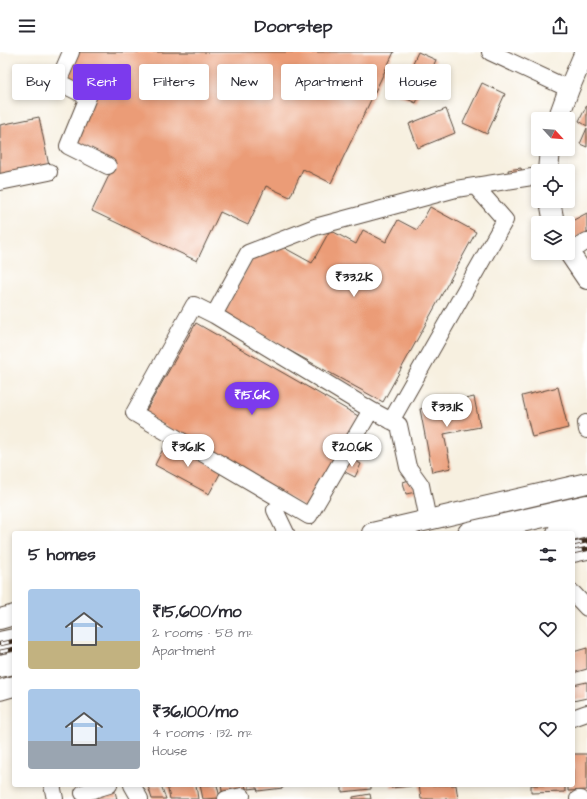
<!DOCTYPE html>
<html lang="en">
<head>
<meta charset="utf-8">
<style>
	body { margin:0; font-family:"Architects Daughter",sans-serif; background:#f7f7f7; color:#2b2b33; height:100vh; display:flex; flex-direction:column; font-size:15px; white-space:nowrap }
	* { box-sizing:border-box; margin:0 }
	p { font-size:13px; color:#7c7c81 }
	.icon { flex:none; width:22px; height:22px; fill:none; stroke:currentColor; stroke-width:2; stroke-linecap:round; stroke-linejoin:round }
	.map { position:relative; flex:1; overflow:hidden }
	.side { position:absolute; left:12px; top:479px; width:563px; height:256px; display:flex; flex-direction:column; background:#fff; border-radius:4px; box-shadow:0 2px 6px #0003 }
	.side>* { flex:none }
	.top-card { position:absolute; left:12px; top:12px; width:563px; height:36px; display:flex; gap:8px }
	.needle { width:26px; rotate:116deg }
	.buttons { position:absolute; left:531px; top:60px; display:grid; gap:8px }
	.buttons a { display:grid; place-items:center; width:44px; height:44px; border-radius:4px; background:#fff; box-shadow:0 2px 6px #0003; font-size:20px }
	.price { position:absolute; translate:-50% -34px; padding:0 9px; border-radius:14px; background:#fff; color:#222; font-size:13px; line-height:26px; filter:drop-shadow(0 1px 2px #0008) }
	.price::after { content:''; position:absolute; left:50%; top:24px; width:12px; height:9px; margin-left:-6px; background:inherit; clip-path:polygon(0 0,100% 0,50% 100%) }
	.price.selected { background:#7c3aed; color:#fff }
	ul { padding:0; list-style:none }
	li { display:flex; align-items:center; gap:12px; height:100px; padding:0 16px }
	li span { display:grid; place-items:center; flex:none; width:112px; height:80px; border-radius:4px; color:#555 }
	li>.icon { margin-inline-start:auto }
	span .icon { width:48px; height:48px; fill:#fffc; stroke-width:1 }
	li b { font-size:17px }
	h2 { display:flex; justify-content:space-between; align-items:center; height:48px; padding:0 16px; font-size:17px }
	.pill { padding:0 14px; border-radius:4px; background:#fff; box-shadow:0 2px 6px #0003; font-size:14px; line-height:36px }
	.pill.selected { background:#7c3aed; color:#fff }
	header { display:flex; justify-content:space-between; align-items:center; height:52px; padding:0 16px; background:#fff; font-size:18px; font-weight:800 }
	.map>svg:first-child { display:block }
	.building { fill:#eb9c77 }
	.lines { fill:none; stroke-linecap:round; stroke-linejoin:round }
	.minor-casing { stroke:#57483b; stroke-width:18 }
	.major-casing { stroke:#57483b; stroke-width:22 }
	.highway-casing { stroke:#57483b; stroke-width:24 }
	.minor { stroke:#fff; stroke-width:16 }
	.major { stroke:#fff; stroke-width:20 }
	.highway { stroke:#fff; stroke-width:22 }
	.rail-casing { stroke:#3b2a1e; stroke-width:4.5 }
	.rail { stroke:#fff; stroke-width:3; stroke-dasharray:9; stroke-linecap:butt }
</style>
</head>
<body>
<header><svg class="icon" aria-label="menu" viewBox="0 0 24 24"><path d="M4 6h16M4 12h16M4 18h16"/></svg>Doorstep<svg class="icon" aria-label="share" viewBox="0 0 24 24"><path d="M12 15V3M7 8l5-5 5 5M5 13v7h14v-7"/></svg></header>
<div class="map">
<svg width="587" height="747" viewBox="0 0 587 747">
	<rect width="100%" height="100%" fill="#fff"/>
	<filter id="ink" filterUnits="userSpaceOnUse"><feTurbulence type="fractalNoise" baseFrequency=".025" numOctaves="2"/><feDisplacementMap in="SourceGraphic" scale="8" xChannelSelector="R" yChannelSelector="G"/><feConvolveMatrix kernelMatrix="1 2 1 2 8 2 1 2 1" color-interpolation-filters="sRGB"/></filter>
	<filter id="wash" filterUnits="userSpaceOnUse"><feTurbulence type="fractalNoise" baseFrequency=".012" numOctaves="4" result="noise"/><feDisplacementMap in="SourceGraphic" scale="16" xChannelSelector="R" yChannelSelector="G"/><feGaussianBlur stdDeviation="0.9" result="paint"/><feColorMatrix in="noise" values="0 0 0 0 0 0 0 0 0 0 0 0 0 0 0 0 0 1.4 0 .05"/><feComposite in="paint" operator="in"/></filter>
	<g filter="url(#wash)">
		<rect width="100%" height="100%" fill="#f7f0e0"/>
		<g id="blocks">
			<!-- building -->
			<path class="building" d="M76,0H394L331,131L303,117L290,145L266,134L248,173L220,160L197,209L92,159L114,113L72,93L96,42L64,27Z
				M418,0L436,8L416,51L398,43Z
				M482,31L505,42L487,82L463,71Z
				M587,53V74L579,69Z
				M446,57L455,81L418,96L409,72Z
				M39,65L49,114L0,125V73Z
				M587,76V95L580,92Z
				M521,116L522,123L509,125L508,118Z
				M430,155L476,180L383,350L223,262L254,203L281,194L312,211L330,178L356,192L363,178L386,190L398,168L417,178Z
				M587,161V181L574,188L568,176V171Z
				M196,271L360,365L309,458L144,362Z
				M558,335L568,376L532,385L522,344Z
				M474,345L480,375L444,382L451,416L432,420L420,357Z
				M167,389L222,418L209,442L155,413Z
				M350,406L361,412L355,425L343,419Z
				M412,427L416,440L406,442L403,430Z
				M587,596V617L573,621V600Z
				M587,630V646L573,649V633Z
				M573,702H587V738L568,739V733H573Z
				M161,733L166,747H152L148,734Z
				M167,733H196L198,747H170Z
				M200,733H217L220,746L203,747Z
				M221,733H245L247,739L223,744Z
				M249,733H283V736L258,739L257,736L249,737Z
				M342,733H371V737L342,740Z
				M391,733H411V734L391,736Z
				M419,733H456L458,747H421Z
				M531,733H565V740L531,741Z
				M114,736L117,747H78Z
				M370,742L371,747H353V745Z"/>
		</g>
	</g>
	<g filter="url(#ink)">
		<use href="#blocks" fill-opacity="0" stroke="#57483b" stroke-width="1"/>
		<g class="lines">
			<defs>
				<path id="minor" d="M71,0L58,30L88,45L68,94L108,114
					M490,0L569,37
					M0,130L49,120
					M569,201L587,189
					M214,263L371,358
					M391,369L505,168L475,134
					M586,371L587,378
					M275,458L286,481
					M428,468L421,433L408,415L399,373L371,358L309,464L134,361L194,253L214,263L248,201L315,175L456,137L538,124
					M573,541L587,556
					M573,666L587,661
					M52,733L55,747
					M132,733L140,747
					M83,741L109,733
					M226,747L242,744
					M578,747H581"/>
				<path id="major" d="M558,67L569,37L585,0
					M548,119L550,97
					M550,149L554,171
					M568,199L587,227
					M372,481L587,431
					M573,500L587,497
					M0,567L14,563
					M0,638L14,634"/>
				<path id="highway" d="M469,481L587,454
					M558,481L587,474
					M0,591L14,588
					M0,614L14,611"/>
			</defs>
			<!-- minor casing -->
			<use href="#minor" class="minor-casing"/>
			<!-- major casing -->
			<use href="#major" class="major-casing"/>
			<!-- highway casing -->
			<use href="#highway" class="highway-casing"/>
			<!-- minor -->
			<use href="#minor" class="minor"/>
			<!-- major -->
			<use href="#major" class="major"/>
			<!-- highway -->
			<use href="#highway" class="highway"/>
			<defs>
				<path id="rail" d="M573,492L587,489
					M573,500L587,497
					M0,592L14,589
					M0,600L14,597"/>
			</defs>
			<!-- rail casing -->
			<use href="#rail" class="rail-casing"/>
			<!-- rail -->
			<use href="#rail" class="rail"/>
		</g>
	</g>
</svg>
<div class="buttons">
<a><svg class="needle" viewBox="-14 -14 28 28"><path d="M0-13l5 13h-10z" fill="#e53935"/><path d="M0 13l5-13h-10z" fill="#7c7c81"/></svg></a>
<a><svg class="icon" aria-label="locate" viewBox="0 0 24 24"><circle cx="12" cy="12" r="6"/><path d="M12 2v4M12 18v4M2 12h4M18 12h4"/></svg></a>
<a><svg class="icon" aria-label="layers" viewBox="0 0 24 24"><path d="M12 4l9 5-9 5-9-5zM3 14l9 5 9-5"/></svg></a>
</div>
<b class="price" style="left:354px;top:246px">₹33.2K</b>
<b class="price selected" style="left:252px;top:364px">₹15.6K</b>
<b class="price" style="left:447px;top:376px">₹33.1K</b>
<b class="price" style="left:188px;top:416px">₹36.1K</b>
<b class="price" style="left:352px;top:416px">₹20.6K</b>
<div class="top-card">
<a class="pill">Buy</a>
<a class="pill selected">Rent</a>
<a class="pill">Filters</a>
<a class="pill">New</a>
<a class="pill">Apartment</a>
<a class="pill">House</a>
</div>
<section class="side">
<h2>5 homes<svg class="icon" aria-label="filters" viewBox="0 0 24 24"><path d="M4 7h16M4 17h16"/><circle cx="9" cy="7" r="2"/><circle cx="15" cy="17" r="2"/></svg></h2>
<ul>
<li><span style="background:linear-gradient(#a9c7e8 65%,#c2b280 0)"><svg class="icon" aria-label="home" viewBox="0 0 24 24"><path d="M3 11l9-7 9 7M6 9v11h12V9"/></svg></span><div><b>₹15,600/mo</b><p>2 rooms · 58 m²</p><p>Apartment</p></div><svg class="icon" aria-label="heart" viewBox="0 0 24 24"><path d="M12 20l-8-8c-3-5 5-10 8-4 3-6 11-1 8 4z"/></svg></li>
<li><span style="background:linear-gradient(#a9c7e8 65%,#9aa5b1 0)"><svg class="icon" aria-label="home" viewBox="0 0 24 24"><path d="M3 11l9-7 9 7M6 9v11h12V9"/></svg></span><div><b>₹36,100/mo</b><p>4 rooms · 132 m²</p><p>House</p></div><svg class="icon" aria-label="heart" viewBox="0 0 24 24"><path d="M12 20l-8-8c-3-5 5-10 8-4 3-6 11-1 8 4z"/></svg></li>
</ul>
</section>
</div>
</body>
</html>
